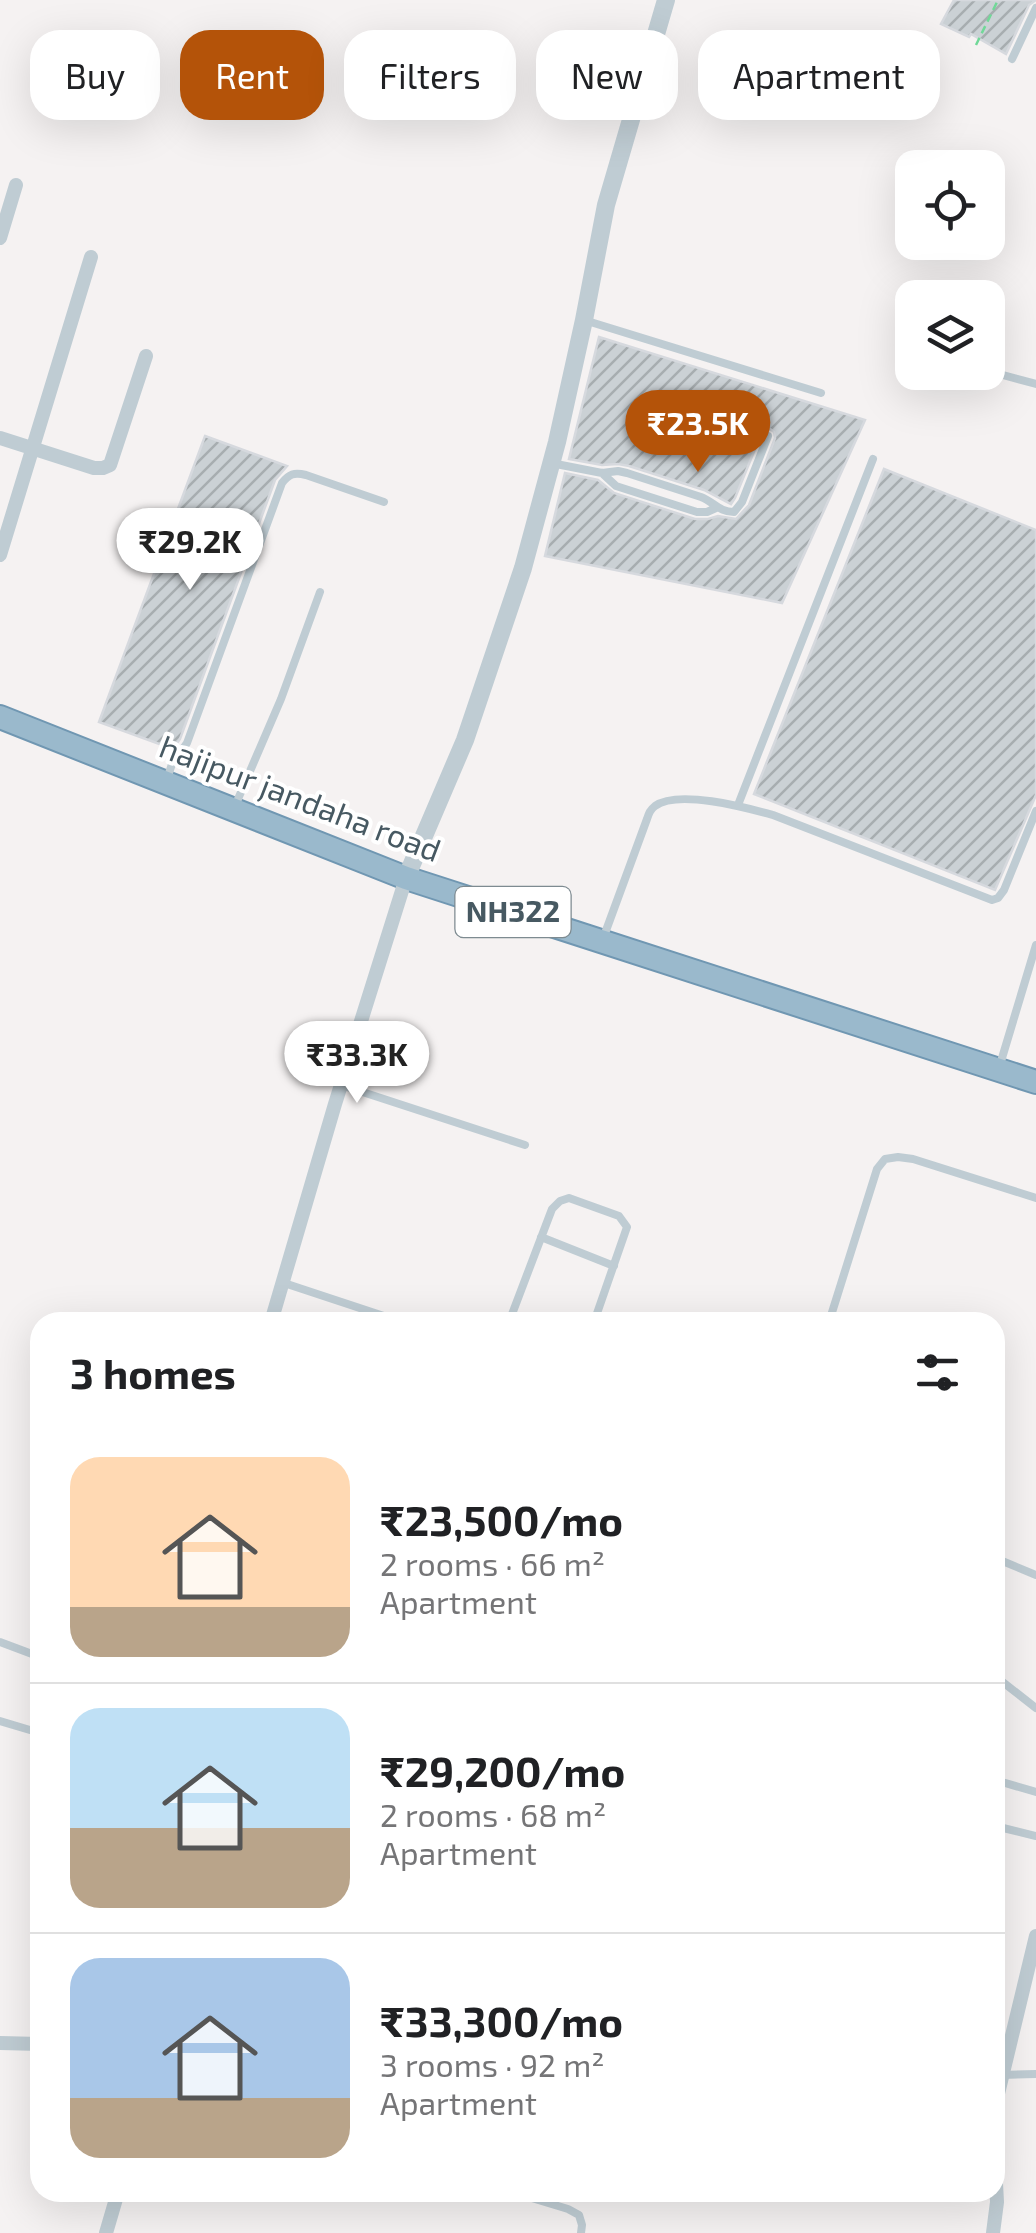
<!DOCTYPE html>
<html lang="en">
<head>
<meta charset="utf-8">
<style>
	body { margin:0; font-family:"Exo 2",sans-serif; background:#f2f2f2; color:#202124; height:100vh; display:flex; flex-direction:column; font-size:38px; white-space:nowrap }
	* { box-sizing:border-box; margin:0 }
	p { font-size:32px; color:#757577 }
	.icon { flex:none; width:55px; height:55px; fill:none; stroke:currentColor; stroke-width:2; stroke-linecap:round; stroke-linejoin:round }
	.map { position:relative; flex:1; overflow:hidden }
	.sheet { position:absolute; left:30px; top:1312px; width:975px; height:890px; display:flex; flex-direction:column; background:#fff; border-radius:30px; box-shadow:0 10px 40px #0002 }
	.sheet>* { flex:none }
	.guide { position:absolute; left:30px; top:30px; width:978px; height:90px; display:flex; gap:20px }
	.controls { position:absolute; left:895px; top:150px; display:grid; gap:20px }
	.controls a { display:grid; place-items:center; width:110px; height:110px; border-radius:20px; background:#fff; box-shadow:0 10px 40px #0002; font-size:50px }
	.price { position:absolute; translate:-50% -85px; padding:0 22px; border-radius:35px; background:#fff; color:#222; font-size:32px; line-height:65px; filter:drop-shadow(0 2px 5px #0008) }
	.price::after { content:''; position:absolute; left:50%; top:60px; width:30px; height:22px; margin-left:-15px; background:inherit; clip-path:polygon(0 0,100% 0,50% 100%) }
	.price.active { background:#b45309; color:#fff }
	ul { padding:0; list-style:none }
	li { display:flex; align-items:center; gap:30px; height:250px; padding:0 40px }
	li+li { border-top:2px solid #e0e0e0 }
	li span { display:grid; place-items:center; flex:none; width:280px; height:200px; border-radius:30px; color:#555 }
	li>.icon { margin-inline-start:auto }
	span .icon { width:120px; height:120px; fill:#fffc; stroke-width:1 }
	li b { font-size:42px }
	h2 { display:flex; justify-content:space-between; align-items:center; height:120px; padding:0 40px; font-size:42px }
	.tag { padding:0 35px; border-radius:30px; background:#fff; box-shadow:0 10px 40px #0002; font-size:35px; line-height:90px }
	.tag.active { background:#b45309; color:#fff }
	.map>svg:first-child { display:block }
	.building { fill:url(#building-hatch); stroke:#d6d9de; stroke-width:2.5 }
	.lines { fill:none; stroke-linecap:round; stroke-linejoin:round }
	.trunk-casing { stroke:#7097b2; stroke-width:26 }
	.path { stroke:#71d898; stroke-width:2.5; stroke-dasharray:8 5; stroke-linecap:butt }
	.service { stroke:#bfccd3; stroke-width:8 }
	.minor { stroke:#bfccd3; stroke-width:14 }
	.tertiary { stroke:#bfccd3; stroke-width:18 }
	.trunk { stroke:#9ab9cc; stroke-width:22 }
	.labels { text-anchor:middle; stroke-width:8; stroke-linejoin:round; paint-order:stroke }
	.shield { fill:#fff; stroke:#7e8b91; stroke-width:2.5 }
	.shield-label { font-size:30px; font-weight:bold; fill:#475962 }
	.street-label { font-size:32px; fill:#475962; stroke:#fff }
</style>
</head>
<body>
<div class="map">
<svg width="1036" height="2233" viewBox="0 0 1036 2233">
	<defs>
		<pattern id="building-hatch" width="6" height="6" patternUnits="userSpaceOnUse" patternTransform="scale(2.5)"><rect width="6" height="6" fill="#cbd1d5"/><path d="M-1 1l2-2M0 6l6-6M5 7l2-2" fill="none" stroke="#a7adb0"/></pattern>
	</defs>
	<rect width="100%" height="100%" fill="#f5f2f2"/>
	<!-- building -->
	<path class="building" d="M954,0H1036L1029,5L1006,54L971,34L969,37L941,24Z
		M599,337L865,420L782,603L545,556L565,473L598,480L614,493L695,519H708L718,516L736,519L749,505L775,438L774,432L770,429L762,432L735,498L731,504L704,490L629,466L618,464L602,465L569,459Z
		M205,436L287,466L275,480L180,739L173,749L99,722Z
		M884,469L1036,530V795L995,890L754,794Z"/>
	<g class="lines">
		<defs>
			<path id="trunk" d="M0,717L406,878L1036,1082"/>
		</defs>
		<!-- trunk casing -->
		<use href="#trunk" class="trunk-casing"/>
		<!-- path -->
		<path class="path" d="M976,45L998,0"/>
		<!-- service -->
		<path class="service" d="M1012,59L1036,8
			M584,320L821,393
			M988,371L1036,384
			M551,463L602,473L618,471L627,473L701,497C714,502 719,512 734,512L742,502L768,436
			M602,473L616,486L697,512H707L716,508
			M167,779L172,764L187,743L282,483C289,474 294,472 306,475L384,502
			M738,805L873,459
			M235,806L281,699L320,592
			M604,936L647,819C649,813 650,810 655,806C678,789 747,808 773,815L992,900L998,898L1004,890L1036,811
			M999,1068L1036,945
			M341,1085L525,1145
			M541,1237L614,1266
			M284,1283L402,1322
			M509,1322L552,1209L560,1201L569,1198L619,1216L627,1227L594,1322
			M829,1322L877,1169L885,1159L898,1157L913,1159L1036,1198
			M995,1397H1000
			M995,1558L1036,1575
			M0,1642L40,1657
			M995,1676L1036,1708
			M0,1721L40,1733
			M995,1780L1036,1792
			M995,1826L1036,1836
			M1001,2075L1036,2074
			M512,2192L568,2209L579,2215L582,2225L581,2233"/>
		<!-- minor -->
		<path class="minor" d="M0,238L16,185
			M0,438L94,468H103L110,465L146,356
			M0,555L91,257
			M271,1322L335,1104L406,878
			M0,2043L40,2044
			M995,2106L1036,1936
			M106,2233L118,2192
			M993,2233L997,2202L995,2164"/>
		<!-- tertiary -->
		<path class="tertiary" d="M406,878L465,740L523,568L557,442L584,320L606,205L666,0"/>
		<!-- trunk -->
		<use href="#trunk" class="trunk"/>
	</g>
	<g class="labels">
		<!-- shield labels -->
		<rect class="shield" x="455.5" y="887" width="115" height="50" rx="8"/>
		<g class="shield-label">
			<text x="513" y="922">NH322</text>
		</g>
		<!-- street labels -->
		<g class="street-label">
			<text transform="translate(300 799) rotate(21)" y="11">hajipur jandaha road</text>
		</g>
	</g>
</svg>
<div class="controls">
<a><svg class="icon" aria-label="locate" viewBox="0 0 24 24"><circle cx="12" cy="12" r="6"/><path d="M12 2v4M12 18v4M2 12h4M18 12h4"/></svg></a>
<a><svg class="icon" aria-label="layers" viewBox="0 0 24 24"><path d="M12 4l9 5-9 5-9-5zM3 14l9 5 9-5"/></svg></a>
</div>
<b class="price active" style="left:698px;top:475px">₹23.5K</b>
<b class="price" style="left:190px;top:593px">₹29.2K</b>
<b class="price" style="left:357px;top:1106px">₹33.3K</b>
<div class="guide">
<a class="tag">Buy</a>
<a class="tag active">Rent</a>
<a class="tag">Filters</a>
<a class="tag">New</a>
<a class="tag">Apartment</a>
</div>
<section class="sheet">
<h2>3 homes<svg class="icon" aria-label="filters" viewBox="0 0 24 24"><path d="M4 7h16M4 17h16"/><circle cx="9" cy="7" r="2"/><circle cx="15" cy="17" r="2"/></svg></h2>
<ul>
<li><span style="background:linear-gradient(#ffd9b3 75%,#b9a48a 0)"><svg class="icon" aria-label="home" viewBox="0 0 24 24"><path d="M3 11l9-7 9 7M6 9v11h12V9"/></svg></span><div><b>₹23,500/mo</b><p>2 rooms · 66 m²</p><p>Apartment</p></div></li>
<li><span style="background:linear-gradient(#bfe0f5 60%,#b9a48a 0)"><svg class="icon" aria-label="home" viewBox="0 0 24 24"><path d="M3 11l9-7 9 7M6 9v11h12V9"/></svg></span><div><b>₹29,200/mo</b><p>2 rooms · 68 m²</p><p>Apartment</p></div></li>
<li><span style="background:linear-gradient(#a9c7e8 70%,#b9a48a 0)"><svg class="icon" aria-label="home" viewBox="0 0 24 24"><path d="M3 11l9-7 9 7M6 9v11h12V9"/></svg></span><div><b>₹33,300/mo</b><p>3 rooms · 92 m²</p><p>Apartment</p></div></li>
</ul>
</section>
</div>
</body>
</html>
